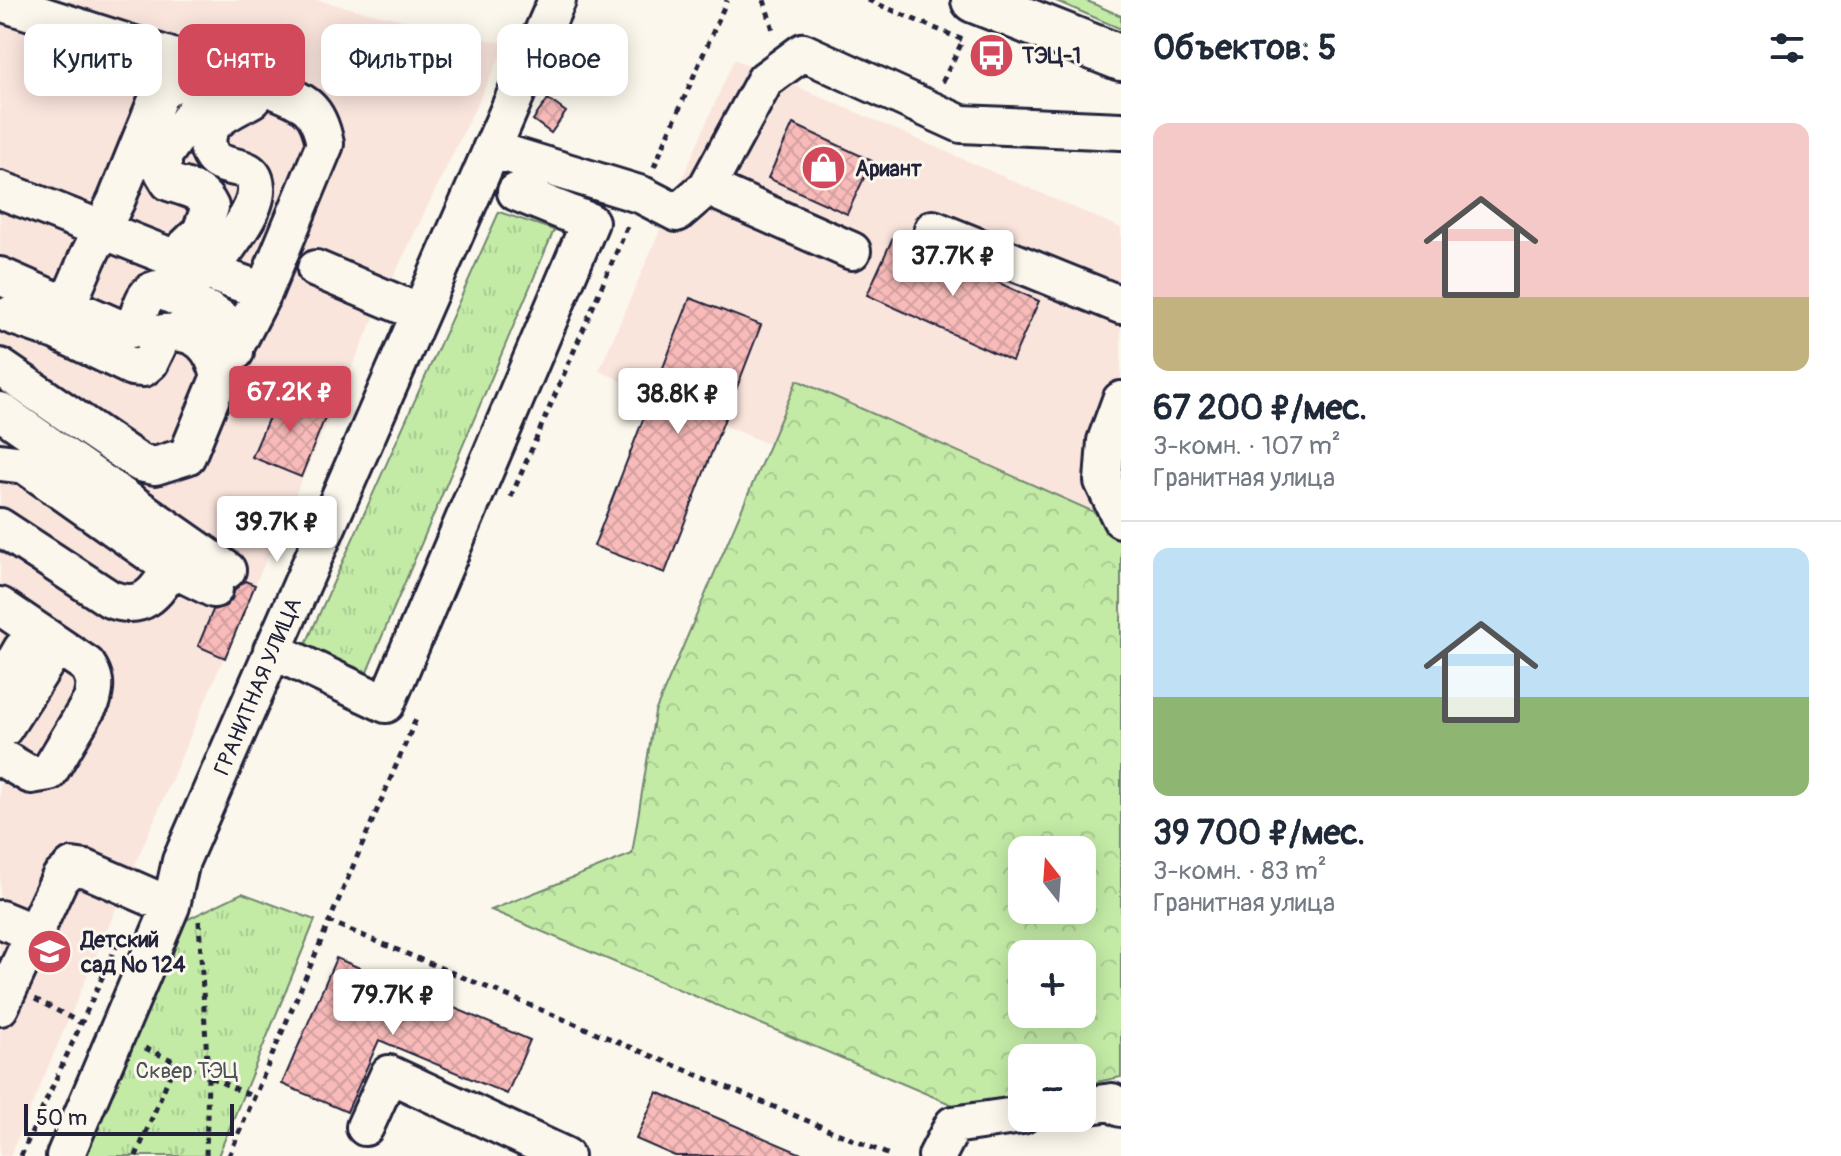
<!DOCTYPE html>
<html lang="ru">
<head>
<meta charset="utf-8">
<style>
	body { margin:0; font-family:Pangolin,sans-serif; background:#f6f6f7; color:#1f2937; height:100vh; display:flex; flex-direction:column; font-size:30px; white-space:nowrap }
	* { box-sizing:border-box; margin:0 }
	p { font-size:26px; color:#747a83 }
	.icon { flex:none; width:44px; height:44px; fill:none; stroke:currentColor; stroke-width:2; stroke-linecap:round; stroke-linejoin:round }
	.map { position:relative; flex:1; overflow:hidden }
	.sheet { display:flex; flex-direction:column; background:#fff; width:720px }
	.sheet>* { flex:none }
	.guide { position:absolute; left:24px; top:24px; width:760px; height:72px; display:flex; gap:16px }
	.needle { width:52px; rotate:343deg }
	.controls { position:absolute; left:1008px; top:836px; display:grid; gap:16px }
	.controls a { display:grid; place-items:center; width:88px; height:88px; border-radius:16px; background:#fff; box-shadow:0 4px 20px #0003; font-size:40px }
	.scale { position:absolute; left:24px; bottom:20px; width:210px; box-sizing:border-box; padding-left:8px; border:4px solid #22223b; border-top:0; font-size:22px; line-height:28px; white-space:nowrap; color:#22223b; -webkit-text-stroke:6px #fbf7ec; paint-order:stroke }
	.price { position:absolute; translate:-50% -68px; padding:0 18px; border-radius:8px; background:#fff; color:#222; font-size:26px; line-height:52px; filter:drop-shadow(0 2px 4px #0008) }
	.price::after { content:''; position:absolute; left:50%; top:48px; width:24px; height:18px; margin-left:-12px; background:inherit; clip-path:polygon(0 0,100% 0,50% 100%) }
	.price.on { background:#d1495b; color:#fff }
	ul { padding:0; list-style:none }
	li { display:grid; align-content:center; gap:16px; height:424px; padding:0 32px }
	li+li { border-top:2px solid #e0e1e3 }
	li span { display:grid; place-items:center; height:248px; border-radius:16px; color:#555 }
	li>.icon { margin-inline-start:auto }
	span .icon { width:144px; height:144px; fill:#fffc; stroke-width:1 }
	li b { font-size:34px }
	h2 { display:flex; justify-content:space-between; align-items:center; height:96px; padding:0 32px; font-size:34px }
	.chip { padding:0 28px; border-radius:16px; background:#fff; box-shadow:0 4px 20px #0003; font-size:28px; line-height:72px }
	.chip.on { background:#d1495b; color:#fff }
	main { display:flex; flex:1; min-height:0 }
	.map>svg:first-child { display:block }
	.built { fill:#fae5dd }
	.grass { fill:url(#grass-tufts); stroke:#728670; stroke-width:2 }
	.forest { fill:url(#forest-crowns); stroke:#728670; stroke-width:2; fill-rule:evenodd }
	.building { fill:url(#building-cross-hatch); stroke:#22223b; stroke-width:2 }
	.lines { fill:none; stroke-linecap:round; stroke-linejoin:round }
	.minor-casing { stroke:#22223b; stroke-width:42 }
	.major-casing { stroke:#22223b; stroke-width:50 }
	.path { stroke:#22223b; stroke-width:5; stroke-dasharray:6 6; stroke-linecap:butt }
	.minor { stroke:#fbf7ec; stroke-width:36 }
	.major { stroke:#fbf7ec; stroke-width:44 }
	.labels { text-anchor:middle; stroke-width:6; stroke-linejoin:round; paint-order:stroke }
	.poi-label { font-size:22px; font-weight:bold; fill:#22223b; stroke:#fbf7ec; text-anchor:start }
	.street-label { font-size:22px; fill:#22223b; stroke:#fbf7ec }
	.park-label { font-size:22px; fill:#4a5456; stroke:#fbf7ec }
</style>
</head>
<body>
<main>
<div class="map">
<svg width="1121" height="1156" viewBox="0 0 1121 1156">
	<defs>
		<pattern id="grass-tufts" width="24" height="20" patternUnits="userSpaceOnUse" patternTransform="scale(2)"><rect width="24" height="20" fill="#c3eba6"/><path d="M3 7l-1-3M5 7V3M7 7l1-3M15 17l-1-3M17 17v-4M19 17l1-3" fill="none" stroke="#a7c990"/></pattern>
		<pattern id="forest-crowns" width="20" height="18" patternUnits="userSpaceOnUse" patternTransform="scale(2)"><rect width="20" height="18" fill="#c3eba6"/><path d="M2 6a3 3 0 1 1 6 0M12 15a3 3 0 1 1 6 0" fill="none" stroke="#a7c990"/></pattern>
		<pattern id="building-cross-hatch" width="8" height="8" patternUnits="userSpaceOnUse" patternTransform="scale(2)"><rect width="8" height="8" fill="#f8bbb9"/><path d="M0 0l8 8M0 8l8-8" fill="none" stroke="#d4a0a0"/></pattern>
	</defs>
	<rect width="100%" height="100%" fill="#fbf7ec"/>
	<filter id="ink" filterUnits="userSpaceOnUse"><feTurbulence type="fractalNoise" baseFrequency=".0125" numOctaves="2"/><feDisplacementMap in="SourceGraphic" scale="16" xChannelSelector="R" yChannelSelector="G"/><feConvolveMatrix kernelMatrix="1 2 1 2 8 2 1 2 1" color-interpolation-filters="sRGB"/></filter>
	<g filter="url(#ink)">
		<!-- built -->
		<path class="built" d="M0,0H316L506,44L377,311L255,585L10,1156H0Z
			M734,59L1121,228V597L599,371Z"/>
		<!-- grass -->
		<path class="grass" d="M1054,0H1085L1121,16V29Z
			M499,212L554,230L367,672L305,646Z
			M242,893L315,920L218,1156H84L184,921Z"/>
		<!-- forest -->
		<path class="forest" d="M797,380L1121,524V1077L1082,1085V1058H1022V1096L960,1108L491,910L632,854L655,712ZM1022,850H1082V910H1022ZM1022,954H1082V1014H1022Z"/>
		<!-- building -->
		<path class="building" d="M548,99L566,112L551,133L533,120Z
			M793,124L872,161L847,214L768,178Z
			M894,235L1039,301L1012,361L867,295Z
			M690,298L761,325L665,573L594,546Z
			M280,391L328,410L301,477L252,457Z
			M245,581L255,585L225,658L198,646L213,610L226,606L232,599L235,589Z
			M336,958L530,1040L507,1094L379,1040L347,1112L282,1084Z
			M657,1092L806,1156H675L636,1139Z"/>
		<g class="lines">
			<defs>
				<path id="minor" d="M0,2L272,89C305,102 318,107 325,144L264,291L220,376L187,456L155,466L140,463L0,367
					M491,149L642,195L677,213L707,187L765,80L803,52L961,124L1121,131
					M707,187L852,251
					M0,190C89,222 175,262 264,291
					M933,229L1121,305
					M174,258L201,232L210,207C202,189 187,189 169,182L163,172V156L202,101L201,88
					M316,269L420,313
					M208,273C222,253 258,212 256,188C255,165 237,170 221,163C215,161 211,156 209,150C200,121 232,111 252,99
					M0,276L121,329H131C142,316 140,293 157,289L209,311L223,320L235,352
					M10,315L56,331L132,367L143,368L150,362L164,333C198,329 212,347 220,376
					M56,331L88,257L116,201L159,95C180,74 191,79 217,88
					M1121,400L1106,441L1103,481L1121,519
					M0,411L227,570
					M0,462L25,465L171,568L214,589
					M0,527L110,599C143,611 155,595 171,568
					M0,606L87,665C95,677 96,685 92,700L49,772L31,775L0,757
					M272,650L386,704L590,222L516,192
					M0,687L22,649
					M4,728L57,645
					M0,919L34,933
					M0,1007L60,878L72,867L86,869L171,906
					M1082,1106L1112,1102L1121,1108
					M365,1127L389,1074L565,1156
					M65,1156L171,906L181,861L557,0
					M937,1156L953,1125L1022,1115"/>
				<path id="major" d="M974,0L1121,58"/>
			</defs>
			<!-- minor casing -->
			<use href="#minor" class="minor-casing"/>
			<!-- major casing -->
			<use href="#major" class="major-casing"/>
			<!-- path -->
			<path class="path" d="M764,0L774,33
				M868,0L963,40L942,83
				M654,167L727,0
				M511,497L629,223
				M199,921L208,1077L206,1156
				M328,921L892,1156
				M35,999L81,1023
				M145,1048L254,1097
				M21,1156L120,938
				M136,1156L175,1063
				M229,1156L416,719"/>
			<!-- minor -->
			<use href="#minor" class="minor"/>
			<!-- major -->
			<use href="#major" class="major"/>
		</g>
	</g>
	<!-- icons -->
	<defs>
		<symbol id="bus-disc" viewBox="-11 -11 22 22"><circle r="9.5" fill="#d1495b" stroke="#fbf7ec"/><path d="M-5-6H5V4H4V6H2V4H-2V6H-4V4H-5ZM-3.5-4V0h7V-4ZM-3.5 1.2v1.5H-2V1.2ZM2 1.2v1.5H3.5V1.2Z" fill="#fff"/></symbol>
		<symbol id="shop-disc" viewBox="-11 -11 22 22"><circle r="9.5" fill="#d1495b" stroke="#fbf7ec"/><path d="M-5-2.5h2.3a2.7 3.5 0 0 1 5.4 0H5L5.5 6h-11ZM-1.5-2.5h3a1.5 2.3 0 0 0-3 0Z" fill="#fff"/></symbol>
		<symbol id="school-disc" viewBox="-11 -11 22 22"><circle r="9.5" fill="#d1495b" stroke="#fbf7ec"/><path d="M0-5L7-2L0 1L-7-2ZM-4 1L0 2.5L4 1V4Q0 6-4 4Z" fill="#fff"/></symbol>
	</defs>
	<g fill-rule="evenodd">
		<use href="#bus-disc" x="966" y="30" width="51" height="51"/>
		<use href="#shop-disc" x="798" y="142" width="51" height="51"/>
		<use href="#school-disc" x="24" y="926" width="51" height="51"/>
	</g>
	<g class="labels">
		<!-- poi labels -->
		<g class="poi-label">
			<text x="1022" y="63">ТЭЦ-1</text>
			<text x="855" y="176">Ариант</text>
			<text x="81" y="947">Детский<tspan x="81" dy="25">сад № 124</tspan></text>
		</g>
		<!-- street labels -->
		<g class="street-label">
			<text transform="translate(257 686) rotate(-67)" y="8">ГРАНИТНАЯ УЛИЦА</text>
		</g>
		<!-- park labels -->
		<g class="park-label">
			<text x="187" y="1078">Сквер ТЭЦ</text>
		</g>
	</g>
</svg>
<div class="controls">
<a><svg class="needle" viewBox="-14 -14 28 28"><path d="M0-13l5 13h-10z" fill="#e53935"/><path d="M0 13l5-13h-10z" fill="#747a83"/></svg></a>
<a>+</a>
<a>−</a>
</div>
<div class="scale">50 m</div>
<b class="price" style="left:953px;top:298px">37.7K ₽</b>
<b class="price on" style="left:290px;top:434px">67.2K ₽</b>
<b class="price" style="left:678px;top:436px">38.8K ₽</b>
<b class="price" style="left:277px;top:564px">39.7K ₽</b>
<b class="price" style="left:393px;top:1037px">79.7K ₽</b>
<div class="guide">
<a class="chip">Купить</a>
<a class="chip on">Снять</a>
<a class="chip">Фильтры</a>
<a class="chip">Новое</a>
</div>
</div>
<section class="sheet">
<h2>Объектов: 5<svg class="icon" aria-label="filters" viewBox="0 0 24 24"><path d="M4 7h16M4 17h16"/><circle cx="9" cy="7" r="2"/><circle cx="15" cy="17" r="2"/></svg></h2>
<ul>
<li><span style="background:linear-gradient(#f6c9c9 70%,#c2b280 0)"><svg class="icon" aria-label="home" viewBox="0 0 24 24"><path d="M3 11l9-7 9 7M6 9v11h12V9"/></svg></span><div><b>67 200 ₽/мес.</b><p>3-комн. · 107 m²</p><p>Гранитная улица</p></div></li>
<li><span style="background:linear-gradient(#bfe0f5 60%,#8fb573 0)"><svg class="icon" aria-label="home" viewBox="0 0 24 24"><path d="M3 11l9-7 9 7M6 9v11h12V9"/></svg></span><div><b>39 700 ₽/мес.</b><p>3-комн. · 83 m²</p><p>Гранитная улица</p></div></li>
</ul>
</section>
</main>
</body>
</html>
